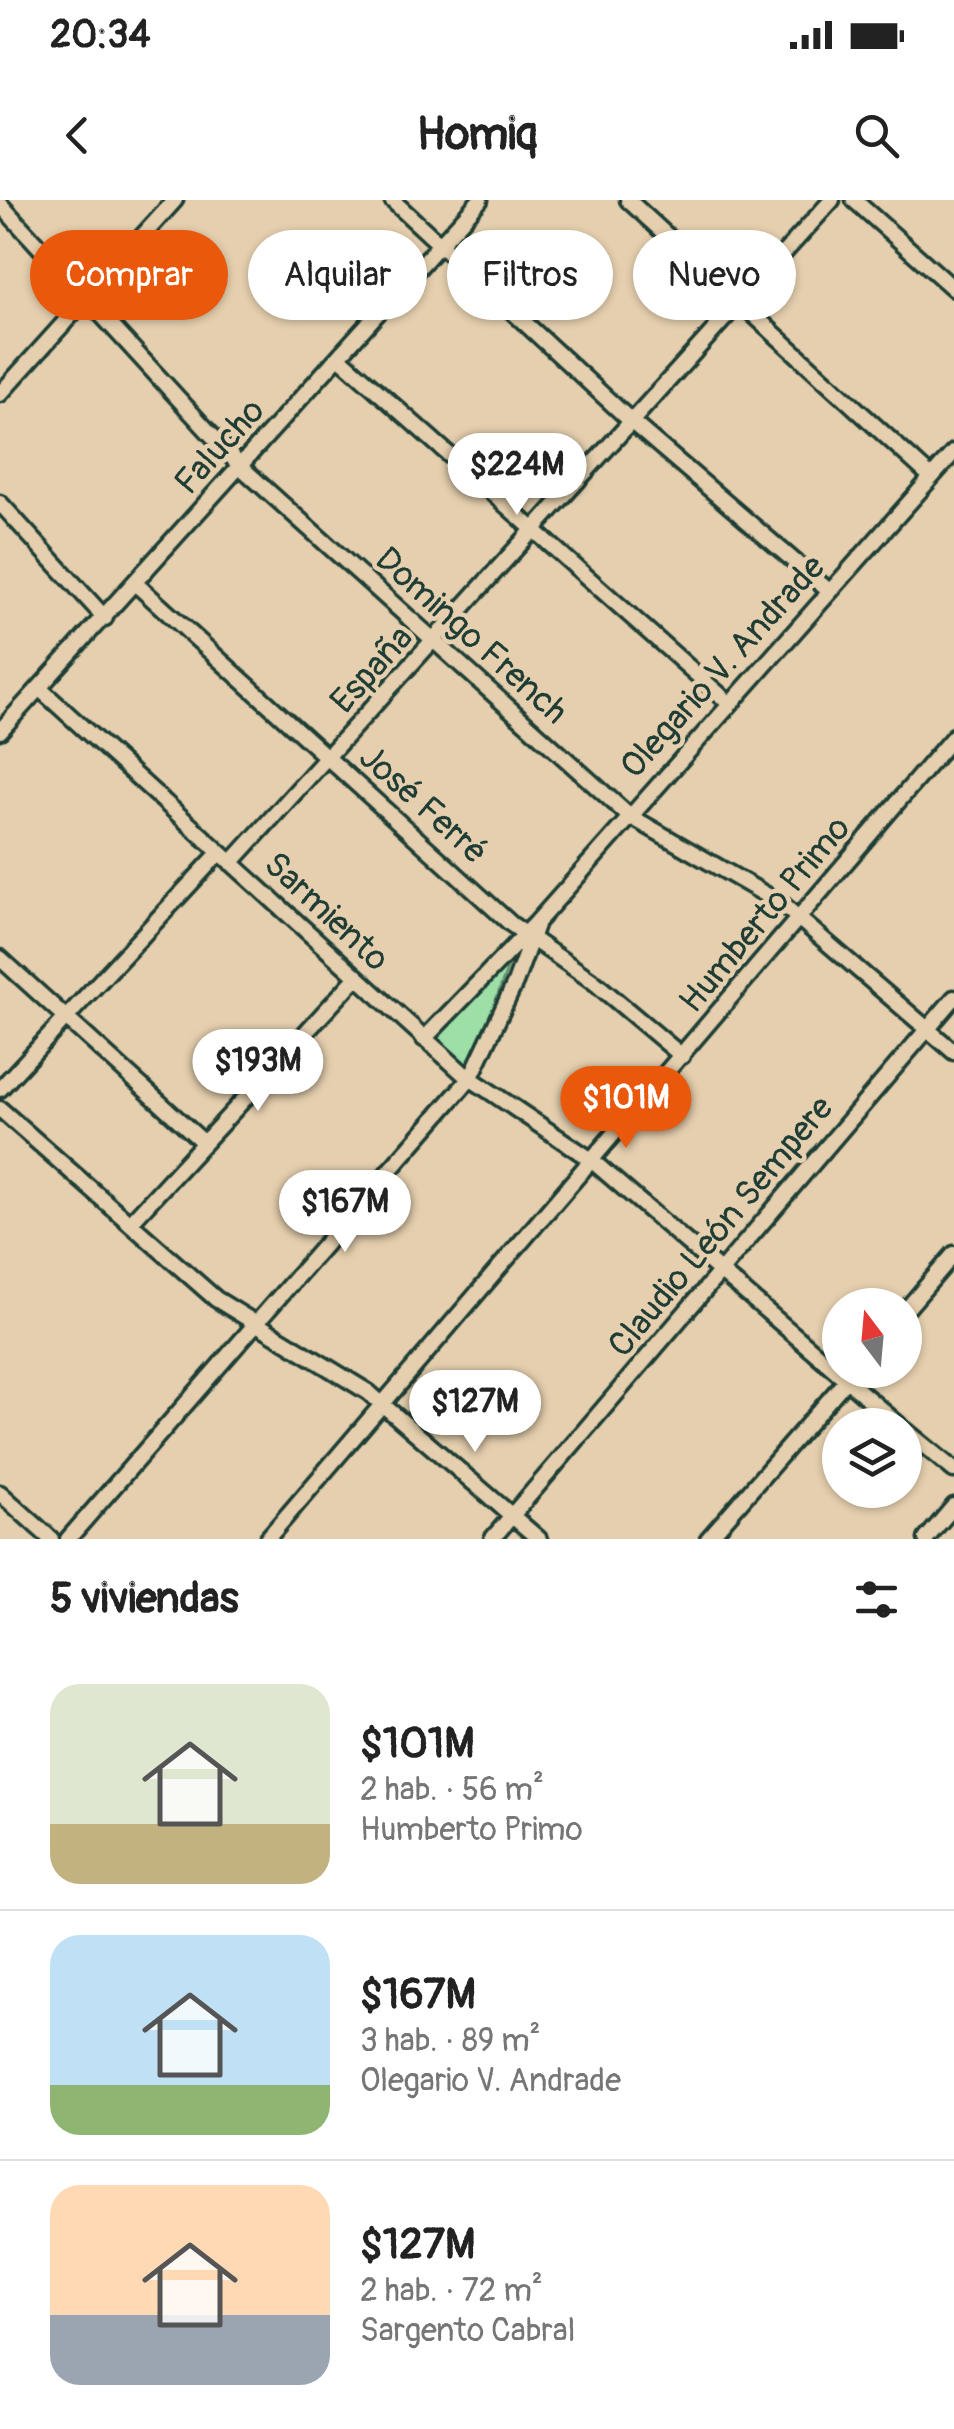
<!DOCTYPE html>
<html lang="es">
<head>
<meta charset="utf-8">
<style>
	body { margin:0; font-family:Pangolin,sans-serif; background:#f2f2f2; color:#222; height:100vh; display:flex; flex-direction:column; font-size:38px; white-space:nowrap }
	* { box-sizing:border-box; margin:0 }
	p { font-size:32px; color:#767676 }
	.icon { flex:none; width:55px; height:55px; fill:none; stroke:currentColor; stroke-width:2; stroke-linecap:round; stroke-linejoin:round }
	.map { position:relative; height:1339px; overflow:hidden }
	.details { display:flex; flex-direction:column; background:#fff; flex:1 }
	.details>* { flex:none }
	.banner { position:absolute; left:30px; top:30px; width:895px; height:90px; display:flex; gap:20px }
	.needle { width:65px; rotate:344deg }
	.fabs { position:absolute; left:822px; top:1088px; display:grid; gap:20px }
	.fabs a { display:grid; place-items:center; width:100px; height:100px; border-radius:50%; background:#fff; box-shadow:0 2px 8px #0004; font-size:50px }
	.price { position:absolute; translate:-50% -85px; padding:0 22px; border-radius:35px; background:#fff; color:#222; font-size:32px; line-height:65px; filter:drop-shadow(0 2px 5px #0008) }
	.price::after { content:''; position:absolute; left:50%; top:60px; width:30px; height:22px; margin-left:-15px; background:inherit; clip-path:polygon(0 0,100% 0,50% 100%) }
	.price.current { background:#ea580c; color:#fff }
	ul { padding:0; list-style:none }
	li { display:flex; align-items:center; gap:30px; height:250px; padding:0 50px }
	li+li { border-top:2px solid #e0e0e0 }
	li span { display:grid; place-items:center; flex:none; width:280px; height:200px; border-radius:30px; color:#555 }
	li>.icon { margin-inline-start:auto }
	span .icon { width:120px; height:120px; fill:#fffc; stroke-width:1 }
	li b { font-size:42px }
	h2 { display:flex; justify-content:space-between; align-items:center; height:120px; padding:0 50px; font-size:42px }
	.tag { padding:0 35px; border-radius:45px; background:#fff; box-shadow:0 2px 8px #0004; font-size:35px; line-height:90px }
	.tag.current { background:#ea580c; color:#fff }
	.status { display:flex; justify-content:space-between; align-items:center; height:70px; padding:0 50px; background:#fff; direction:ltr }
	.status svg { height:28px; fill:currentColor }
	header { display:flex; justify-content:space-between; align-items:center; height:130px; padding:0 50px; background:#fff; font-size:45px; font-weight:700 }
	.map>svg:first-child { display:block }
	.green { fill:#9edfa8; stroke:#5e8e6e; stroke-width:2.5 }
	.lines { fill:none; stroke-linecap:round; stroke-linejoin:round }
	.street-casing { stroke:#1f3d34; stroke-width:21 }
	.street { stroke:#e5cfae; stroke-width:14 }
	.labels { text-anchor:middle; stroke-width:9; stroke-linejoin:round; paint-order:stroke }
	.street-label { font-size:35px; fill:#1f3d34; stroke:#e5cfae }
</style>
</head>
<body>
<div class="status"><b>20:34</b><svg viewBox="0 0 49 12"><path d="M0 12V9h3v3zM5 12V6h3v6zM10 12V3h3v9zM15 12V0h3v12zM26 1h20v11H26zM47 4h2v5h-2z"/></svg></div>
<header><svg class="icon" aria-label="back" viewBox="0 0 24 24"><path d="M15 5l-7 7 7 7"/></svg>Homiq<svg class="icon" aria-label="search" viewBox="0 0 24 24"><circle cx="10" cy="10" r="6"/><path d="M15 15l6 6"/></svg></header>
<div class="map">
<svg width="954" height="1339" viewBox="0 0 954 1339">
	<rect width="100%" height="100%" fill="#e5cfae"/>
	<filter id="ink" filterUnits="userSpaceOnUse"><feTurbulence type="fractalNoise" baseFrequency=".01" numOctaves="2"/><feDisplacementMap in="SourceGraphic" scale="20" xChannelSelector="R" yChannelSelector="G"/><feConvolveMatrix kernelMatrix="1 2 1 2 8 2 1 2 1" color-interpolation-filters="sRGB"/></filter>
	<g filter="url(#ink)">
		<!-- green -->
		<path class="green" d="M512,755L473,864L465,867L434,840Z"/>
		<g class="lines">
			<defs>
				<path id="street" d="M392,0L633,223L829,391
					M628,0L931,277
					M854,0L954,89
					M0,4L241,267L628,615L782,704L954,852
					M339,157L730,504
					M0,194L175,0
					M0,303L105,418
					M136,384L511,724L594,782L682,856
					M39,488L464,874L590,959L899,1225
					M0,531L480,0
					M231,663L832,0
					M0,758L203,942
					M424,839L537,722L954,252
					M0,889L219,653
					M0,909L216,1099L368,1192L539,1339
					M130,1023L356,778
					M905,1111L954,1054
					M905,1230L954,1270
					M0,1293L51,1339
					M68,1339L471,877L515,783L536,725
					M267,1339L954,536
					M492,1339L954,798
					M708,1339L855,1170
					M926,1339L954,1306"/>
			</defs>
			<!-- street casing -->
			<use href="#street" class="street-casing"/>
			<!-- street -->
			<use href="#street" class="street"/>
		</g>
	</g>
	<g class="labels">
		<!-- street labels -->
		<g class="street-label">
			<text transform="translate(219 246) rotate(-48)" y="12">Falucho</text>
			<text transform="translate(472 435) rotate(42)" y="12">Domingo French</text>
			<text transform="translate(722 466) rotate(-48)" y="12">Olegario V. Andrade</text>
			<text transform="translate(371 469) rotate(-48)" y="12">España</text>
			<text transform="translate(424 604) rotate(42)" y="12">José Ferré</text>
			<text transform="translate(327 711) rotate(43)" y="12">Sarmiento</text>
			<text transform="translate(764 714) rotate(-50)" y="12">Humberto Primo</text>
			<text transform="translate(720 1026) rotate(-50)" y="12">Claudio León Sempere</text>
		</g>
	</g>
</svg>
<div class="fabs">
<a><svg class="needle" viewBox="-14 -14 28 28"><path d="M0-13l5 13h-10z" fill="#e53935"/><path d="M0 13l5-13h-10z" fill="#767676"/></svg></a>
<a><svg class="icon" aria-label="layers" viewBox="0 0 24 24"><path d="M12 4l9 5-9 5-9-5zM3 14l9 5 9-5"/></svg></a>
</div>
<b class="price" style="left:517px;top:318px">$224M</b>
<b class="price" style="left:258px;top:914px">$193M</b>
<b class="price current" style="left:626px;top:951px">$101M</b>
<b class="price" style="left:345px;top:1055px">$167M</b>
<b class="price" style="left:475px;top:1255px">$127M</b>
<div class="banner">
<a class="tag current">Comprar</a>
<a class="tag">Alquilar</a>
<a class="tag">Filtros</a>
<a class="tag">Nuevo</a>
</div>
</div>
<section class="details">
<h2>5 viviendas<svg class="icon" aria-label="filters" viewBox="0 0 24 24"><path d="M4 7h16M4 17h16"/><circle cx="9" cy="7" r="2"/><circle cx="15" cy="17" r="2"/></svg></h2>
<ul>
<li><span style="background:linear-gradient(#dfe7d0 70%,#c2b280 0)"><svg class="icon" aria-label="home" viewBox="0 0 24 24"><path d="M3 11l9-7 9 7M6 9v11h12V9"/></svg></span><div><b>$101M</b><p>2 hab. · 56 m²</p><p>Humberto Primo</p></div></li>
<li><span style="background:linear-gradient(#bfe0f5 75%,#8fb573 0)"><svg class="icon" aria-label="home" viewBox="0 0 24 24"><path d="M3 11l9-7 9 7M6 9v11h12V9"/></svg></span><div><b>$167M</b><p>3 hab. · 89 m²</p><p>Olegario V. Andrade</p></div></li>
<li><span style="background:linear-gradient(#ffd9b3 65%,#9aa5b1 0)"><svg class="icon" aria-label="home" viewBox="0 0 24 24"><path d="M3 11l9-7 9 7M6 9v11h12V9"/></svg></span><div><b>$127M</b><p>2 hab. · 72 m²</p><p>Sargento Cabral</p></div></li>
</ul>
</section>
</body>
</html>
